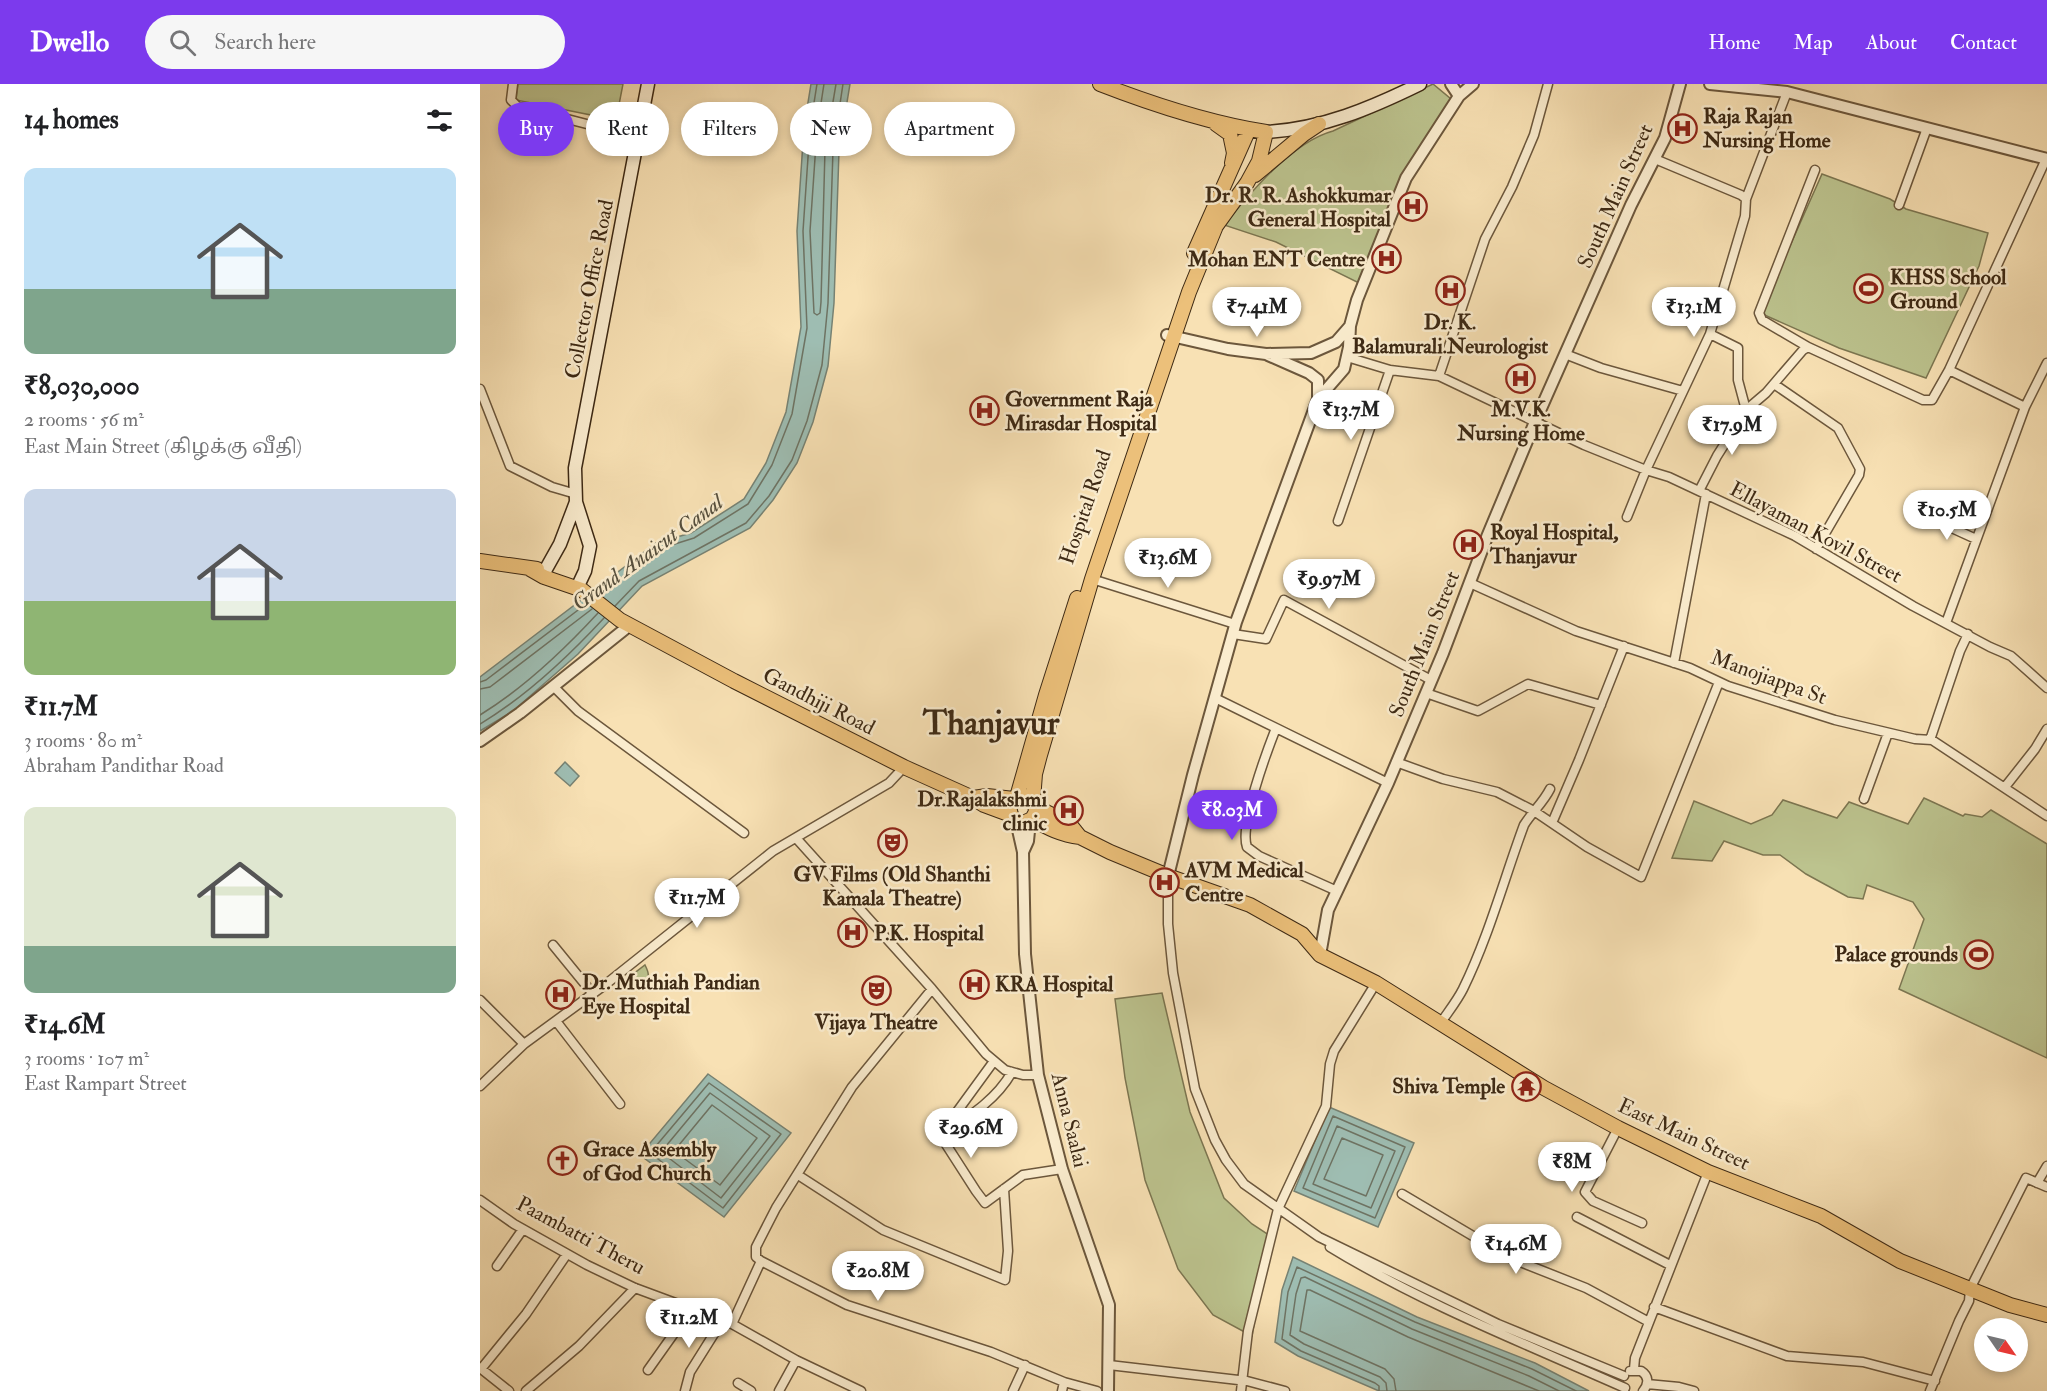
<!DOCTYPE html>
<html lang="en">
<head>
<meta charset="utf-8">
<style>
	body { margin:0; font-family:"IM FELL Double Pica","Noto Serif Tamil",serif; background:#f6f6f6; color:#202124; height:100vh; display:flex; flex-direction:column; font-size:22px; white-space:nowrap }
	* { box-sizing:border-box; margin:0 }
	p { font-size:20px; color:#757577 }
	.icon { flex:none; width:33px; height:33px; fill:none; stroke:currentColor; stroke-width:2; stroke-linecap:round; stroke-linejoin:round }
	.map { position:relative; flex:1; overflow:hidden }
	.details { display:flex; flex-direction:column; background:#fff; width:480px }
	.details>* { flex:none }
	.top-card { position:absolute; left:18px; top:18px; width:570px; height:54px; display:flex; gap:12px }
	.needle { width:39px; rotate:124deg }
	.fabs { position:absolute; left:1494px; top:1234px; display:grid; gap:12px }
	.fabs a { display:grid; place-items:center; width:54px; height:54px; border-radius:50%; background:#fff; box-shadow:0 3px 9px #0003; font-size:30px }
	.price { position:absolute; translate:-50% -51px; padding:0 14px; border-radius:21px; background:#fff; color:#222; font-size:20px; line-height:39px; filter:drop-shadow(0 2px 3px #0008) }
	.price::after { content:''; position:absolute; left:50%; top:36px; width:18px; height:14px; margin-left:-9px; background:inherit; clip-path:polygon(0 0,100% 0,50% 100%) }
	.price.current { background:#7c3aed; color:#fff }
	ul { padding:0; list-style:none }
	li { display:grid; align-content:center; gap:12px; height:318px; padding:0 24px }
	li span { display:grid; place-items:center; height:186px; border-radius:12px; color:#555 }
	li>.icon { margin-inline-start:auto }
	span .icon { width:108px; height:108px; fill:#fffc; stroke-width:1 }
	li b { font-size:26px }
	h2 { display:flex; justify-content:space-between; align-items:center; height:72px; padding:0 24px; font-size:26px }
	.pill { padding:0 21px; border-radius:27px; background:#fff; box-shadow:0 3px 9px #0003; font-size:21px; line-height:54px }
	.pill.current { background:#7c3aed; color:#fff }
	header { display:flex; align-items:center; gap:36px; box-sizing:border-box; height:84px; padding:0 30px; background:#7c3aed; color:#fff }
	header strong { font-size:28px }
	nav { display:flex; gap:33px; margin-inline-start:auto; font-size:21px }
	.search { width:420px; height:54px; background:#f6f6f6; display:flex; align-items:center; gap:15px; box-sizing:border-box; padding:0 21px; border-radius:33px; color:#757577; font-size:22px }
	main { display:flex; flex:1; min-height:0 }
	.map>svg:first-child { display:block }
	.green { fill:#bcc38e; stroke:#7c7651; stroke-width:1.5 }
	.water { fill:#9ebdb2; stroke:#778273; stroke-width:1.5 }
	.lines { fill:none; stroke-linecap:round; stroke-linejoin:round }
	.shore { stroke:#6e7363; stroke-width:1.5 }
	.minor-casing { stroke:#6c573c; stroke-width:11 }
	.tertiary-casing { stroke:#6c573c; stroke-width:14 }
	.secondary-casing { stroke:#3d2914; stroke-width:15 }
	.primary-casing { stroke:#3d2914; stroke-width:16 }
	.minor { stroke:#faecce; stroke-width:8 }
	.tertiary { stroke:#faecce; stroke-width:10 }
	.secondary { stroke:#faecce; stroke-width:12 }
	.primary { stroke:#ecc07a; stroke-width:14 }
	.labels { text-anchor:middle; stroke-width:5; stroke-linejoin:round; paint-order:stroke }
	.poi-label { font-size:21px; font-weight:bold; fill:#3d2914; stroke:#faecce; text-anchor:start }
	.street-label { font-size:21px; fill:#3d2914; stroke:#faecce }
	.water-label { font-size:22px; font-style:italic; fill:#554e3c; stroke:#faecce }
	.town-label { font-size:33px; font-weight:bold; fill:#3d2914; stroke:#faecce }
</style>
</head>
<body>
<header>
<strong>Dwello</strong>
<div class="search"><svg class="icon" aria-label="search" viewBox="0 0 24 24"><circle cx="10" cy="10" r="6"/><path d="M15 15l6 6"/></svg>Search here</div>
<nav><a>Home</a><a>Map</a><a>About</a><a>Contact</a></nav>
</header>
<main>
<section class="details">
<h2>14 homes<svg class="icon" aria-label="filters" viewBox="0 0 24 24"><path d="M4 7h16M4 17h16"/><circle cx="9" cy="7" r="2"/><circle cx="15" cy="17" r="2"/></svg></h2>
<ul>
<li><span style="background:linear-gradient(#bfe0f5 65%,#7fa58c 0)"><svg class="icon" aria-label="home" viewBox="0 0 24 24"><path d="M3 11l9-7 9 7M6 9v11h12V9"/></svg></span><div><b>₹8,030,000</b><p>2 rooms · 56 m²</p><p>East Main Street (கிழக்கு வீதி)</p></div></li>
<li><span style="background:linear-gradient(#c9d6e8 60%,#8fb573 0)"><svg class="icon" aria-label="home" viewBox="0 0 24 24"><path d="M3 11l9-7 9 7M6 9v11h12V9"/></svg></span><div><b>₹11.7M</b><p>3 rooms · 80 m²</p><p>Abraham Pandithar Road</p></div></li>
<li><span style="background:linear-gradient(#dfe7d0 75%,#7fa58c 0)"><svg class="icon" aria-label="home" viewBox="0 0 24 24"><path d="M3 11l9-7 9 7M6 9v11h12V9"/></svg></span><div><b>₹14.6M</b><p>3 rooms · 107 m²</p><p>East Rampart Street</p></div></li>
</ul>
</section>
<div class="map">
<svg width="1567" height="1307" viewBox="0 0 1567 1307">
	<rect width="100%" height="100%" fill="#f8e1b4"/>
	<filter id="stains"><feTurbulence type="fractalNoise" baseFrequency=".00333" numOctaves="4"/><feColorMatrix values="0 0 0 0 .2 0 0 0 0 .09 0 0 0 0 .02 0 0 0 .5 -.17"/></filter>
	<radialGradient id="worn" r=".72"><stop offset=".6" stop-color="#630" stop-opacity="0"/><stop offset="1" stop-color="#630" stop-opacity=".3"/></radialGradient>
	<!-- green -->
	<path class="green" d="M38,0H143L136,36L36,16Z
		M953,0L971,15L945,56L881,200L796,158L744,141C770,109 812,58 853,47Z
		M1342,90L1410,115L1426,125L1508,149L1499,182L1446,294L1359,264L1280,229Z
		M1444,714L1483,732L1485,730L1502,733L1511,726L1567,760V974L1419,905L1444,835L1433,818L1387,801L1383,815L1368,813L1326,790L1300,771H1283L1244,757L1232,777L1192,774L1214,717L1271,740L1292,731L1303,716L1357,734L1369,718L1428,740Z
		M165,881C169,889 170,893 164,899H151L148,894Z
		M682,909L710,1028L744,1114L772,1140L789,1151L772,1252L733,1231L698,1185L665,1096L645,994L635,915Z"/>
	<!-- water -->
	<path class="water" d="M331,0H370L359,67L354,219L348,282L333,338L317,379L293,416L270,444L162,502L98,570L33,627L0,647V593L176,459L211,449L264,415L286,379L306,328L321,243L317,147L324,43Z
		M85,678L99,692L90,702L75,689Z
		M228,990L311,1049L244,1133L160,1071Z
		M849,1023L934,1059L898,1143L814,1107Z
		M813,1173L937,1233L1055,1279L1109,1307H899L818,1272L795,1258L802,1206Z"/>
	<g class="lines">
		<!-- shore -->
		<path class="shore" d="M344,0L337,45L330,147L334,229L337,231L340,229L341,218L345,65L356,0
			M120,510L179,465L214,454L268,420L292,381L312,330L327,244L323,147L330,44L337,0
			M135,522L159,497L266,439L289,412L312,376L327,337L342,281L348,219L353,66L363,0
			M0,598L6,596L106,520
			M0,605L10,603L112,525
			M0,631C44,604 83,567 118,529
			M0,640C47,612 87,574 124,534
			M229,999L301,1050L243,1124L170,1069Z
			M230,1009L290,1052L241,1114L181,1068Z
			M232,1021L277,1054L240,1101L194,1067Z
			M853,1032L925,1063L895,1134L823,1104Z
			M857,1042L915,1067L891,1124L833,1100Z
			M862,1054L903,1071L886,1112L844,1095Z
			M899,1307V1302L895,1299L821,1267L802,1255L808,1208L817,1183L935,1238L1052,1285L1096,1307
			M907,1307L906,1299L900,1293L824,1260L810,1251L816,1210L821,1194L825,1193L932,1245L1049,1292L1079,1307
			M916,1307L914,1295L905,1285L820,1247L827,1206H830L928,1253L1059,1307"/>
		<defs>
			<path id="minor" d="M33,0L31,16L37,22L157,53
				M1068,0L1054,51L1032,103L1005,155L959,292L1104,361L1166,386L1189,393L1315,452L1433,522L1510,563L1531,572L1567,604
				M1175,75L1261,111L1266,115
				M1419,121L1447,44
				M1230,250L1258,264V296L1266,326
				M1328,263L1282,236L1279,229L1335,86
				M1085,270L1121,284L1203,307
				M867,273L910,286L959,292
				M1469,286L1545,323
				M1294,300L1358,344L1380,385L1379,391L1336,465
				M0,305L30,382L72,403L96,410
				M1219,407L1237,372L1266,326L1286,309L1323,266L1328,263L1443,316H1452L1469,286L1566,75
				M1147,433L1166,386L1230,250L1265,132L1266,115L1307,8
				M1450,434L1496,455
				M858,437L910,286
				M612,495L755,540
				M990,499L1096,547L1210,584L1248,602L1355,636L1435,655L1452,656L1567,732
				M1466,539L1545,323L1567,279
				M753,550L786,555L804,516L951,596
				M1194,579L1226,410
				M74,603L98,627L264,749
				M946,609L998,627L1048,600L1121,621
				M735,614L908,699
				M796,644C787,667 759,742 767,763L779,772L857,807
				M1450,656L1480,567L1488,550
				M916,678L963,695L1017,708L1054,727L1107,763L1161,793L1239,598
				M1525,703L1555,665L1567,645
				M1384,715L1408,649
				M1072,739L1099,676L1144,562
				M316,754L452,905L506,970L525,986L543,991H558
				M688,792V840L693,889L715,1005L735,1056L746,1076L764,1100L839,1153L1018,1240L1144,1292
				M73,861L113,910
				M0,916L44,960
				M76,937L140,1020
				M960,940C968,928 977,917 983,905C1009,852 1024,795 1044,741C1052,728 1063,719 1070,705
				M514,977L460,1051L496,1107L505,1119L543,1091L582,1085
				M0,1002L44,960L126,900L293,767L409,699L424,683
				M1138,1044L1105,1108L1113,1117L1162,1139
				M464,1049C490,1032 516,1016 532,988
				M318,1091L403,1146L525,1196L528,1167L524,1105
				M1557,1099L1567,1082
				M922,1110L1030,1174L1106,1204L1169,1238
				M0,1116L34,1140L107,1181L155,1204L252,1240L316,1276L381,1307
				M1097,1133L1190,1181
				M850,1163C943,1220 1046,1260 1145,1304
				M281,1177L367,1221L511,1268L584,1298L582,1307
				M17,1182L43,1145
				M1174,1223L1307,1272L1383,1278L1455,1297
				M252,1240L281,1177L276,1173V1163L296,1124L372,1003L452,905
				M629,1281L767,1297L805,1307
				M0,1284L29,1307
				M1,1285L46,1230L87,1170
				M1154,1285L1155,1274L1228,1088
				M168,1286L212,1224
				M1150,1287H1161C1169,1292 1169,1300 1163,1307
				M584,1298L617,1307
				M258,1299L271,1307
				M1167,1300L1199,1303L1214,1307
				M46,1307L99,1262L155,1204
				M205,1307L210,1288L242,1237
				M299,1307L316,1276
				M533,1307L545,1281
				M761,1307L768,1247L798,1125L846,1022L850,980L854,967L896,899
				M1450,1307L1479,1237L1489,1217L1490,1205L1546,1094L1567,1103"/>
			<path id="tertiary" d="M971,0L979,12
				M1230,0L1307,8L1567,75
				M687,251L748,265L786,270L831,269L856,258L870,242
				M788,271L829,289L838,296V315
				M0,657L40,629L145,545
				M536,737L543,768L545,870L558,991L582,1085L629,1221L628,1307
				M543,768L548,757L550,737
				M688,792L713,691L756,538L838,315L864,285L869,263L870,242L877,216L926,94L979,12L993,0
				M840,871L848,826L908,699L963,569L1007,453L1055,338L1151,121L1185,54L1200,0"/>
			<path id="secondary" d="M786,48C842,45 891,24 940,0
				M96,418L110,462L105,487L97,504
				M64,493L66,485L80,460L96,418L95,384L168,0"/>
			<path id="primary" d="M736,40L750,50L754,69L752,79
				M775,91L824,50L839,40
				M714,169L769,45
				M0,477L57,485
				M50,485L64,493L102,506L140,536L254,597L424,683L493,714L504,721L531,731L536,737L543,739L552,735L556,728L555,719L545,712L537,713L529,723L531,731
				M537,713L566,611L597,514
				M493,714L507,712L534,715
				M553,716L555,690L560,671L612,495L709,208L736,142L767,99L779,77L786,48C729,39 674,21 620,0
				M556,723L580,735L592,743L600,753L630,768L688,792L770,821L804,840L822,850L840,871L896,899L1064,1004L1138,1044L1228,1088L1341,1132L1420,1177L1530,1221L1567,1231
				M552,735C568,744 581,751 600,753"/>
		</defs>
		<!-- minor casing -->
		<use href="#minor" class="minor-casing"/>
		<!-- tertiary casing -->
		<use href="#tertiary" class="tertiary-casing"/>
		<!-- secondary casing -->
		<use href="#secondary" class="secondary-casing"/>
		<!-- primary casing -->
		<use href="#primary" class="primary-casing"/>
		<!-- minor -->
		<use href="#minor" class="minor"/>
		<!-- tertiary -->
		<use href="#tertiary" class="tertiary"/>
		<!-- secondary -->
		<use href="#secondary" class="secondary"/>
		<!-- primary -->
		<use href="#primary" class="primary"/>
	</g>
	<!-- icons -->
	<defs>
		<symbol id="hospital-ring" viewBox="-11 -11 22 22"><circle r="9.5" fill="#faecce" stroke="#8f2418" stroke-width="1.5"/><path d="M-5-5h3v3.5h4V-5h3V5h-3V1.5h-4V5h-3Z" fill="#8f2418"/></symbol>
		<symbol id="stadium-ring" viewBox="-11 -11 22 22"><circle r="9.5" fill="#faecce" stroke="#8f2418" stroke-width="1.5"/><path d="M0-5a6.5 5 0 1 0 0 10a6.5 5 0 1 0 0-10ZM-3.5-1.8h7v3.6h-7Z" fill="#8f2418"/></symbol>
		<symbol id="theatre-ring" viewBox="-11 -11 22 22"><circle r="9.5" fill="#faecce" stroke="#8f2418" stroke-width="1.5"/><path d="M-5-5.5Q0-4 5-5.5V0Q5 5 0 6Q-5 5-5 0ZM-3.3-2.5H-1v1.5H-3.3ZM1-2.5H3.3v1.5H1ZM-2.8 1Q0 5.5 2.8 1Z" fill="#8f2418"/></symbol>
		<symbol id="temple-ring" viewBox="-11 -11 22 22"><circle r="9.5" fill="#faecce" stroke="#8f2418" stroke-width="1.5"/><path d="M0-6L5-2H3V0L6.5 2.5H4V6H1.5V3h-3V6H-4V2.5H-6.5L-3 0V-2H-5Z" fill="#8f2418"/></symbol>
		<symbol id="church-ring" viewBox="-11 -11 22 22"><circle r="9.5" fill="#faecce" stroke="#8f2418" stroke-width="1.5"/><path d="M-1.2-6h2.4v3.5h3.3v2.4h-3.3V6h-2.4V-.1h-3.3v-2.4h3.3Z" fill="#8f2418"/></symbol>
	</defs>
	<g fill-rule="evenodd">
		<use href="#hospital-ring" x="1186" y="28" width="33" height="33"/>
		<use href="#hospital-ring" x="916" y="106" width="33" height="33"/>
		<use href="#hospital-ring" x="890" y="158" width="33" height="33"/>
		<use href="#stadium-ring" x="1372" y="188" width="33" height="33"/>
		<use href="#hospital-ring" x="954" y="190" width="33" height="33"/>
		<use href="#hospital-ring" x="1024" y="278" width="33" height="33"/>
		<use href="#hospital-ring" x="488" y="310" width="33" height="33"/>
		<use href="#hospital-ring" x="972" y="444" width="33" height="33"/>
		<use href="#hospital-ring" x="572" y="710" width="33" height="33"/>
		<use href="#theatre-ring" x="396" y="742" width="33" height="33"/>
		<use href="#hospital-ring" x="668" y="782" width="33" height="33"/>
		<use href="#hospital-ring" x="356" y="832" width="33" height="33"/>
		<use href="#stadium-ring" x="1482" y="854" width="33" height="33"/>
		<use href="#hospital-ring" x="478" y="884" width="33" height="33"/>
		<use href="#theatre-ring" x="380" y="890" width="33" height="33"/>
		<use href="#hospital-ring" x="64" y="894" width="33" height="33"/>
		<use href="#temple-ring" x="1030" y="986" width="33" height="33"/>
		<use href="#church-ring" x="66" y="1060" width="33" height="33"/>
	</g>
	<g class="labels">
		<!-- poi labels -->
		<g class="poi-label">
			<text x="1223" y="39">Raja Rajan<tspan x="1223" dy="24">Nursing Home</tspan></text>
			<text x="911" y="118" text-anchor="end">Dr. R. R. Ashokkumar<tspan x="911" dy="24">General Hospital</tspan></text>
			<text x="885" y="182" text-anchor="end">Mohan ENT Centre</text>
			<text x="1410" y="200">KHSS School<tspan x="1410" dy="24">Ground</tspan></text>
			<text x="970" y="245" text-anchor="middle">Dr. K.<tspan x="970" dy="24">Balamurali.Neurologist</tspan></text>
			<text x="525" y="322">Government Raja<tspan x="525" dy="24">Mirasdar Hospital</tspan></text>
			<text x="1041" y="332" text-anchor="middle">M.V.K.<tspan x="1041" dy="24">Nursing Home</tspan></text>
			<text x="1010" y="455">Royal Hospital,<tspan x="1010" dy="24">Thanjavur</tspan></text>
			<text x="567" y="722" text-anchor="end">Dr.Rajalakshmi<tspan x="567" dy="24">clinic</tspan></text>
			<text x="705" y="793">AVM Medical<tspan x="705" dy="24">Centre</tspan></text>
			<text x="412" y="797" text-anchor="middle">GV Films (Old Shanthi<tspan x="412" dy="24">Kamala Theatre)</tspan></text>
			<text x="394" y="856">P.K. Hospital</text>
			<text x="1478" y="877" text-anchor="end">Palace grounds</text>
			<text x="102" y="905">Dr. Muthiah Pandian<tspan x="102" dy="24">Eye Hospital</tspan></text>
			<text x="515" y="907">KRA Hospital</text>
			<text x="396" y="945" text-anchor="middle">Vijaya Theatre</text>
			<text x="1025" y="1009" text-anchor="end">Shiva Temple</text>
			<text x="103" y="1072">Grace Assembly<tspan x="103" dy="24">of God Church</tspan></text>
		</g>
		<!-- street labels -->
		<g class="street-label">
			<text transform="translate(1135 112) rotate(-66)" y="7">South Main Street</text>
			<text transform="translate(109 205) rotate(-79)" y="7">Collector Office Road</text>
			<text transform="translate(605 423) rotate(-71)" y="7">Hospital Road</text>
			<text transform="translate(1336 448) rotate(28)" y="7">Ellayaman Kovil Street</text>
			<text transform="translate(944 560) rotate(-68)" y="7">South Main Street</text>
			<text transform="translate(1289 593) rotate(20)" y="7">Manojiappa St</text>
			<text transform="translate(339 617) rotate(27)" y="7">Gandhiji Road</text>
			<text transform="translate(590 1036) rotate(76)" y="7">Anna Saalai</text>
			<text transform="translate(1204 1050) rotate(25)" y="7">East Main Street</text>
			<text transform="translate(101 1151) rotate(28)" y="7">Paambatti Theru</text>
		</g>
		<!-- water labels -->
		<g class="water-label">
			<text transform="translate(167 468) rotate(-36)" y="8">Grand Anaicut Canal</text>
		</g>
		<!-- town labels -->
		<g class="town-label">
			<text x="511" y="650">Thanjavur</text>
		</g>
	</g>
	<rect width="100%" height="100%" filter="url(#stains)"/>
	<rect width="100%" height="100%" fill="url(#worn)"/>
</svg>
<div class="fabs">
<a><svg class="needle" viewBox="-14 -14 28 28"><path d="M0-13l5 13h-10z" fill="#e53935"/><path d="M0 13l5-13h-10z" fill="#757577"/></svg></a>
</div>
<b class="price" style="left:777px;top:254px">₹7.41M</b>
<b class="price" style="left:1214px;top:254px">₹13.1M</b>
<b class="price" style="left:871px;top:357px">₹13.7M</b>
<b class="price" style="left:1252px;top:372px">₹17.9M</b>
<b class="price" style="left:1467px;top:457px">₹10.5M</b>
<b class="price" style="left:688px;top:505px">₹13.6M</b>
<b class="price" style="left:849px;top:526px">₹9.97M</b>
<b class="price current" style="left:752px;top:757px">₹8.03M</b>
<b class="price" style="left:217px;top:845px">₹11.7M</b>
<b class="price" style="left:491px;top:1075px">₹29.6M</b>
<b class="price" style="left:1092px;top:1109px">₹8M</b>
<b class="price" style="left:1036px;top:1191px">₹14.6M</b>
<b class="price" style="left:398px;top:1218px">₹20.8M</b>
<b class="price" style="left:209px;top:1265px">₹11.2M</b>
<div class="top-card">
<a class="pill current">Buy</a>
<a class="pill">Rent</a>
<a class="pill">Filters</a>
<a class="pill">New</a>
<a class="pill">Apartment</a>
</div>
</div>
</main>
</body>
</html>
